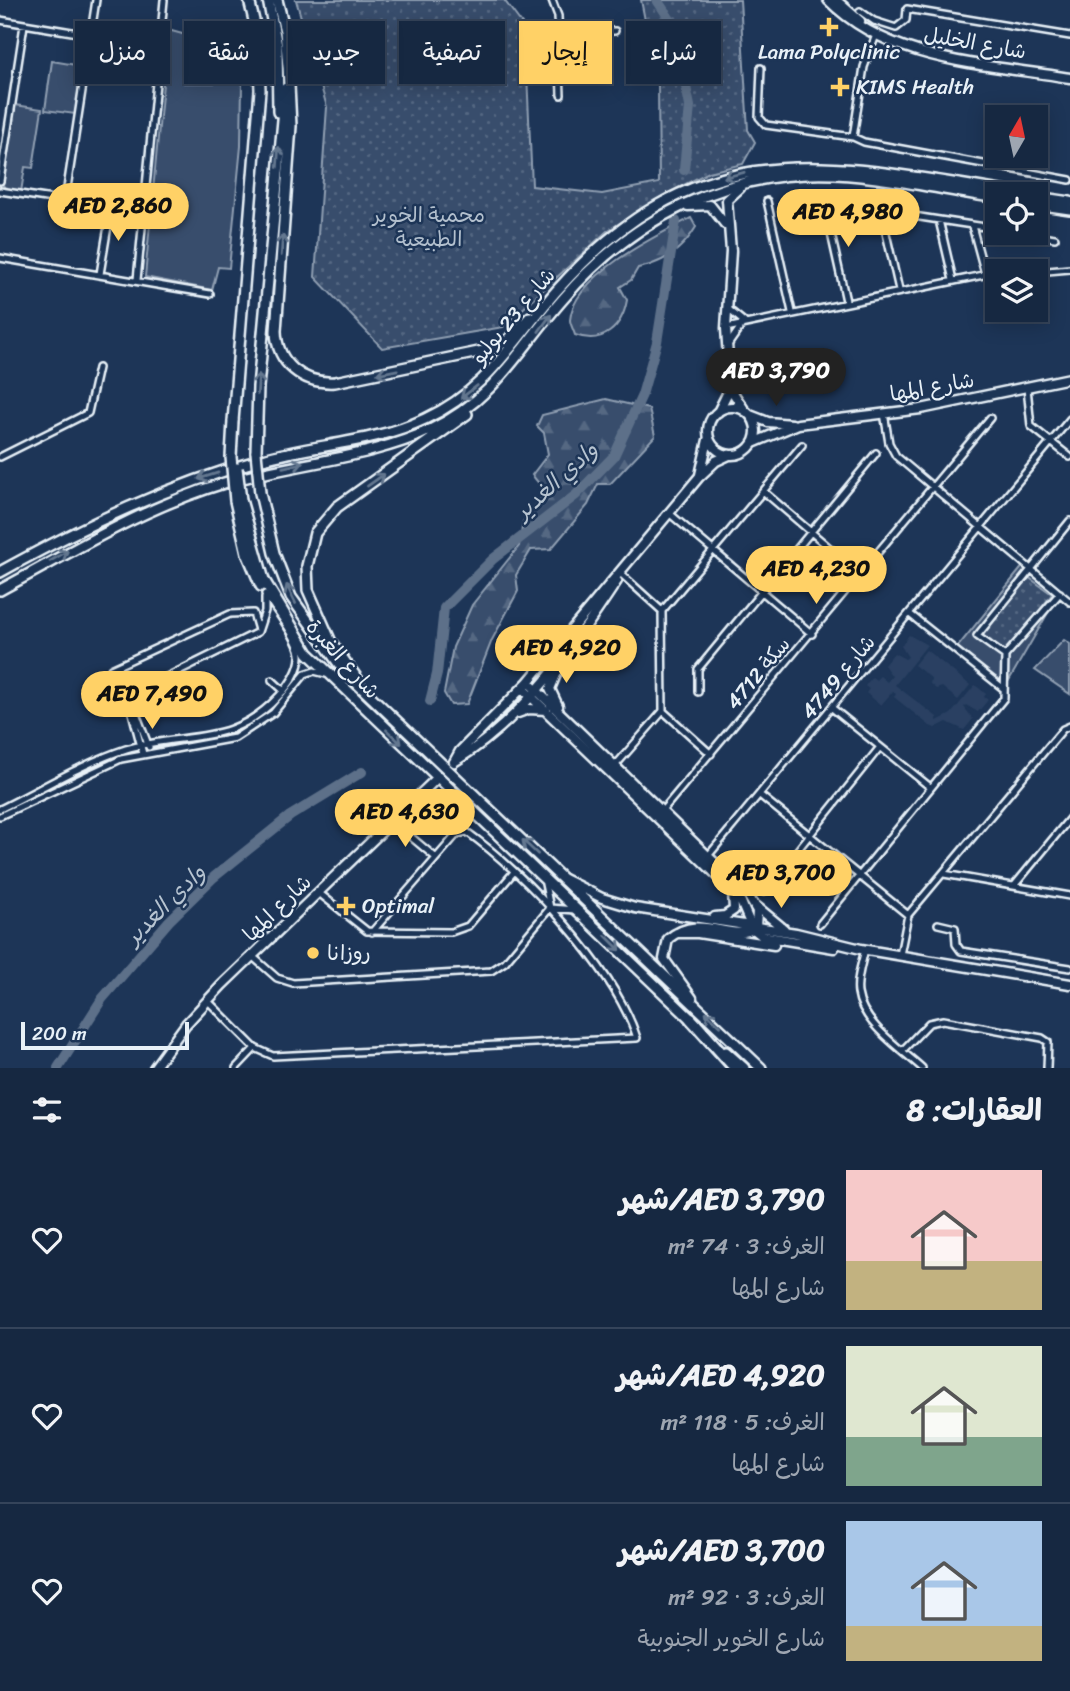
<!DOCTYPE html>
<html lang="ar">
<head>
<meta charset="utf-8">
<style>
	body { margin:0; font-family:Sriracha,"Playpen Sans Arabic",sans-serif; background:#23344c; color:#f1f3f6; direction:rtl; height:100vh; display:flex; flex-direction:column; font-size:26px; white-space:nowrap }
	* { box-sizing:border-box; margin:0 }
	p { font-size:23px; color:#9ea6b1 }
	.icon { flex:none; width:38px; height:38px; fill:none; stroke:currentColor; stroke-width:2; stroke-linecap:round; stroke-linejoin:round }
	.map { position:relative; height:1068px; overflow:hidden; direction:ltr }
	.panel { display:flex; flex-direction:column; background:#162841; flex:1 }
	.panel>* { flex:none }
	.banner { position:absolute; left:21px; top:21px; width:700px; height:63px; direction:rtl; display:flex; gap:14px }
	.needle { width:46px; rotate:9deg }
	.controls { position:absolute; left:985px; top:105px; display:grid; gap:14px }
	.controls a { display:grid; place-items:center; width:63px; height:63px; border-radius:0px; background:#162841; box-shadow:0 4px 18px #0003,0 0 0 2px #35445a; font-size:35px }
	.scale { position:absolute; left:21px; bottom:18px; width:168px; box-sizing:border-box; padding-left:7px; border:4px solid #e8f1f8; border-top:0; font-size:19px; line-height:24px; white-space:nowrap; color:#e8f1f8; -webkit-text-stroke:5px #1d3557; paint-order:stroke }
	.price { position:absolute; translate:-50% -60px; padding:0 16px; border-radius:24px; background:#ffd166; color:#111; font-size:23px; line-height:46px; filter:drop-shadow(0 2px 4px #0008) }
	.price::after { content:''; position:absolute; left:50%; top:42px; width:21px; height:16px; margin-left:-10px; background:inherit; clip-path:polygon(0 0,100% 0,50% 100%) }
	.price.current { background:#222; color:#fff }
	ul { padding:0; list-style:none }
	li { display:flex; align-items:center; gap:21px; height:175px; padding:0 28px }
	li+li { border-top:2px solid #35445a }
	li span { display:grid; place-items:center; flex:none; width:196px; height:140px; border-radius:0px; color:#555 }
	li>.icon { margin-inline-start:auto }
	span .icon { width:84px; height:84px; fill:#fffc; stroke-width:1 }
	li b { font-size:30px }
	h2 { display:flex; justify-content:space-between; align-items:center; height:84px; padding:0 28px; font-size:30px }
	.pill { padding:0 24px; border-radius:0px; background:#162841; box-shadow:0 4px 18px #0003,0 0 0 2px #35445a; font-size:24px; line-height:63px }
	.pill.current { background:#ffd166; color:#111 }
	.map>svg:first-child { display:block }
	.built { fill:#2a4162 }
	.green { fill:#374d6c; stroke:#909fb2; stroke-width:2 }
	.forest { fill:url(#forest-firs); stroke:#909fb2; stroke-width:2 }
	.park { fill:url(#park-dots); stroke:#909fb2; stroke-width:2 }
	.lines { fill:none; stroke-linecap:round; stroke-linejoin:round }
	.river { stroke:#5d7089; stroke-width:10 }
	.street-casing { stroke:#e8f1f8; stroke-width:10 }
	.secondary-casing { stroke:#e8f1f8; stroke-width:13 }
	.primary-casing { stroke:#e8f1f8; stroke-width:14 }
	.highway-casing { stroke:#e8f1f8; stroke-width:16 }
	.street { stroke:#1d3557; stroke-width:5 }
	.secondary { stroke:#1d3557; stroke-width:8 }
	.primary { stroke:#1d3557; stroke-width:9 }
	.highway { stroke:#1d3557; stroke-width:10 }
	.primary-bridge-casing { stroke:#e8f1f8; stroke-width:14; stroke-linecap:butt }
	.primary-bridge { stroke:#1d3557; stroke-width:9 }
	.oneway { stroke:#64778f }
	.poi-dot { fill:#ffd166; stroke:#1d3557; stroke-width:2.5 }
	.labels { text-anchor:middle; stroke-width:5; stroke-linejoin:round; paint-order:stroke }
	.street-label { font-size:21px; fill:#e8f1f8; stroke:#1d3557 }
	.poi-label { font-size:21px; fill:#e8f1f8; stroke:#1d3557; text-anchor:start }
	.park-label { font-size:21px; fill:#b3c0ce; stroke:#1d3557 }
	.water-label { font-size:23px; font-style:italic; fill:#b7c4d1; stroke:#1d3557 }
</style>
</head>
<body>
<div class="map">
<svg width="1070" height="1068" viewBox="0 0 1070 1068">
	<defs>
		<pattern id="forest-firs" width="22" height="20" patternUnits="userSpaceOnUse" patternTransform="scale(1.75)"><rect width="22" height="20" fill="#374d6c"/><path d="M5 1l3.5 6h-7zM16 11l3.5 6h-7z" fill="#546782"/></pattern>
		<pattern id="park-dots" width="8" height="8" patternUnits="userSpaceOnUse" patternTransform="scale(1.75)"><rect width="8" height="8" fill="#374d6c"/><path d="M2 2h.1M6 6h.1" fill="none" stroke="#546782" stroke-width="1.8" stroke-linecap="round"/></pattern>
	</defs>
	<rect width="100%" height="100%" fill="#1d3557"/>
	<filter id="ink" filterUnits="userSpaceOnUse"><feTurbulence type="fractalNoise" baseFrequency=".0143" numOctaves="2"/><feDisplacementMap in="SourceGraphic" scale="14" xChannelSelector="R" yChannelSelector="G"/><feConvolveMatrix kernelMatrix="1 2 1 2 8 2 1 2 1" color-interpolation-filters="sRGB"/></filter>
	<g filter="url(#ink)">
		<!-- built -->
		<path class="built" d="M909,635L927,645L895,685L937,717V721L951,714L975,685L986,694L984,697L988,700L978,712L966,705L964,707L973,719L964,730L947,722L935,728L930,726L894,697L896,694L893,691L881,705L866,693L869,689L865,686L872,677L876,680L880,676L887,682L892,676L884,665L894,653L905,659L908,657L901,646Z
			M926,650L970,685L958,700L942,687L936,689L930,684L931,678L914,665Z"/>
		<!-- green -->
		<path class="green" d="M168,30L186,35L184,83H242L241,146L229,268L218,267L212,290L145,277Z
			M52,61L82,66L75,114L45,110Z
			M15,105L42,109L33,168L25,167L21,192L6,190L3,185Z
			M1024,565L1060,592L1004,689L955,650Z
			M1064,640L1070,644V694L1035,670Z"/>
		<!-- forest -->
		<path class="forest" d="M691,218L696,227C683,249 665,263 638,268L631,280L620,287L627,300C622,328 603,345 575,335C574,331 570,324 570,320C573,276 657,235 691,218Z
			M606,399L649,409L655,436L610,484H598L588,505L551,549L531,550L516,575L518,591L492,640L467,704L451,705L444,693L453,647L472,605L519,546L523,522L546,492L532,475L548,454L544,433L537,426L542,415Z"/>
		<!-- park -->
		<path class="park" d="M296,0H504L525,28L532,186L602,194L659,183L658,86L641,0H740L748,130L755,142L743,164L709,172L662,196L607,231L503,327L382,348L315,277L327,107Z
			M1028,577L1052,594L1006,653L977,635Z"/>
		<g class="lines">
			<!-- river -->
			<path class="river" d="M657,0L673,24L690,106L684,170
				M430,701L437,674L444,608L493,559L576,495L614,456L642,395L657,342L676,221
				M58,1068L102,999L169,921L214,877L290,816L362,772"/>
			<defs>
				<path id="street" d="M552,0L558,16L561,95
					M860,11L874,21L896,28L906,20L907,9L1070,36
					M0,20L90,35
					M560,34L615,31
					M761,68L759,117L766,125L853,137L864,142L1070,180
					M853,137L864,67L876,35
					M0,181L24,25
					M0,191L144,213
					M65,201L96,0
					M767,201L792,312
					M824,202L846,301
					M939,220L953,280
					M972,226L985,274
					M1021,233L1055,238
					M0,258L210,294
					M1000,271L1019,268L1030,271
					M1036,272L1070,269
					M100,274L111,208
					M137,280L164,0
					M899,290L881,211L998,229
					M726,328L998,272
					M728,345L744,322L728,309
					M1027,388L1031,426L1070,457
					M884,413L889,443L896,456L1070,602
					M0,457L88,413L98,368
					M763,491L859,573
					M669,513L812,634
					M1060,593L1005,656L977,636L1070,521
					M662,611L802,445
					M911,615L1004,689
					M111,669L230,614L253,613L258,630
					M272,680L284,691
					M698,692V669L876,453
					M126,697L258,632L265,611V597
					M832,708L930,787
					M131,709L136,713L149,747
					M131,709L143,754
					M663,711L711,754
					M615,766L663,711L662,611L620,573
					M761,796L908,915
					M0,809C41,789 83,763 126,749C186,731 231,748 279,696C289,686 301,669 300,654C299,639 274,608 265,594
					M662,811L990,418
					M0,816L121,759L235,738L273,713L305,674L314,671L326,674
					M392,821L435,857
					M708,856L1070,419
					M944,874L1070,896
					M1014,886L1070,818
					M764,892L880,747
					M319,893L367,931L451,932L468,926L513,873
					M550,908L575,910
					M820,924L1004,698L1005,656
					M938,924L955,928L956,944L961,951L1070,968
					M865,949C862,963 856,979 858,993C862,1023 901,1049 922,1068
					M900,955L908,915L1063,729L1070,726
					M252,956L277,978L293,983L491,971L505,962L550,908L545,884
					M208,1001L255,1048L273,1056L637,1038C615,969 526,874 467,832L457,834L372,932
					M903,1050L929,1023L943,1020L1042,1038L1048,1042L1047,1068
					M236,1068L255,1048"/>
				<path id="secondary" d="M828,0C890,63 987,64 1070,78
					M836,0L860,21
					M688,206L710,205L725,224
					M730,388L745,411
					M708 431a24 24 0 1 1 48 0a24 24 0 1 1-48 0Z
					M718,412L730,388L726,328L731,251L727,200L740,188
					M750,415L768,422L792,424
					M753,443L798,424L921,409L1070,378
					M700,475L708,440
					M528,682L748,895L757,911L756,927
					M522,688L738,895L752,928L762,936L834,948
					M558,706L550,689L558,670
					M518,713L529,709L546,710
					M454,762L460,751L528,682L699,477L716,461L729,455
					M454,762C523,720 573,648 617,581
					M564,879L602,898L635,908L796,933L861,949L1070,984
					M756,906L784,929
					M715,917L725,916L734,910L733,892
					M677,933H698L774,945
					M692,998L664,959L668,939C703,911 731,945 756,927
					M154,1068L186,1024L222,985L434,781"/>
				<path id="primary" d="M268,0L277,46L278,112
					M277,0L285,31L288,67
					M288,64L291,126L276,331C277,364 303,384 335,382L493,349L508,340L530,317
					M1036,197L1070,202
					M1036,204L1070,209
					M233,421L260,90L258,37L249,0
					M256,452L258,387L286,88
					M260,493L274,553L291,597L344,671L761,1068
					M241,500L264,580L308,653L696,1024
					M235,501L247,553L261,586
					M0,572C85,525 169,485 263,459C317,444 374,443 425,419C490,389 514,338 559,288C703,127 831,164 1020,194
					M0,590C73,551 144,507 224,483C289,464 373,458 432,429C496,398 519,349 563,299C631,219 728,169 835,174C889,177 944,190 998,198
					M359,681L331,642L308,590L307,566L315,533L337,507L467,414
					M726,1052L744,1068"/>
				<path id="highway" d="M691,1019L735,1068"/>
			</defs>
			<!-- street casing -->
			<use href="#street" class="street-casing"/>
			<!-- secondary casing -->
			<use href="#secondary" class="secondary-casing"/>
			<!-- primary casing -->
			<use href="#primary" class="primary-casing"/>
			<!-- highway casing -->
			<use href="#highway" class="highway-casing"/>
			<!-- street -->
			<use href="#street" class="street"/>
			<!-- secondary -->
			<use href="#secondary" class="secondary"/>
			<!-- primary -->
			<use href="#primary" class="primary"/>
			<!-- highway -->
			<use href="#highway" class="highway"/>
			<defs>
				<path id="primary-bridge" d="M233,421L231,457L235,501
					M256,452L260,493
					M237,468L241,500"/>
			</defs>
			<!-- primary-bridge casing -->
			<use href="#primary-bridge" class="primary-bridge-casing"/>
			<!-- primary-bridge -->
			<use href="#primary-bridge" class="primary-bridge"/>
		</g>
		<!-- one-way arrows -->
		<defs><path id="oneway-shaft" d="M-6 0H5M1.5-3L5.5 0L1.5 3" fill="none" stroke-width="1.6" stroke-linecap="round" stroke-linejoin="round" transform="scale(1.75)"/></defs>
		<g class="oneway">
			<use href="#oneway-shaft" transform="translate(278 157) rotate(-86)"/>
			<use href="#oneway-shaft" transform="translate(734 175) rotate(165)"/>
			<use href="#oneway-shaft" transform="translate(282 245) rotate(-86)"/>
			<use href="#oneway-shaft" transform="translate(545 323) rotate(-54)"/>
			<use href="#oneway-shaft" transform="translate(387 372) rotate(169)"/>
			<use href="#oneway-shaft" transform="translate(258 384) rotate(-86)"/>
			<use href="#oneway-shaft" transform="translate(469 392) rotate(142)"/>
			<use href="#oneway-shaft" transform="translate(293 465) rotate(-13)"/>
			<use href="#oneway-shaft" transform="translate(208 476) rotate(163)"/>
			<use href="#oneway-shaft" transform="translate(376 480) rotate(-35)"/>
			<use href="#oneway-shaft" transform="translate(59 556) rotate(-30)"/>
			<use href="#oneway-shaft" transform="translate(291 594) rotate(-116)"/>
			<use href="#oneway-shaft" transform="translate(394 737) rotate(43)"/>
			<use href="#oneway-shaft" transform="translate(530 847) rotate(-137)"/>
			<use href="#oneway-shaft" transform="translate(613 943) rotate(45)"/>
			<use href="#oneway-shaft" transform="translate(713 1019) rotate(-136)"/>
		</g>
	</g>
	<!-- markers -->
	<g class="poi-dot">
		<path d="M825.5 16.5h7v7h7v7h-7v7h-7v-7h-7v-7h7z"/>
		<path d="M836.5 76.5h7v7h7v7h-7v7h-7v-7h-7v-7h7z"/>
		<path d="M342.5 895.5h7v7h7v7h-7v7h-7v-7h-7v-7h7z"/>
		<circle cx="313" cy="953" r="7"/>
	</g>
	<g class="labels">
		<!-- street labels -->
		<g class="street-label">
			<text transform="translate(975 43) rotate(10)" y="7">شارع الخليل</text>
			<text transform="translate(513 316) rotate(-50)" y="7">شارع 23 يوليو</text>
			<text transform="translate(932 387) rotate(-10)" y="7">شارع المها</text>
			<text transform="translate(343 659) rotate(48)" y="7">شارع الغبرة</text>
			<text transform="translate(758 673) rotate(-50)" y="7">سكة 4712</text>
			<text transform="translate(838 677) rotate(-50)" y="7">4749 شارع</text>
			<text transform="translate(277 908) rotate(-44)" y="7">شارع المها</text>
		</g>
		<!-- poi labels -->
		<g class="poi-label">
			<text x="829" y="59" text-anchor="middle">Lama Polyclinic</text>
			<text x="856" y="94">KIMS Health</text>
			<text x="362" y="913">Optimal</text>
			<text x="327" y="960">روزانا</text>
		</g>
		<!-- park labels -->
		<g class="park-label">
			<text x="429" y="222">محمية الخوير<tspan x="429" dy="24">الطبيعية</tspan></text>
		</g>
		<!-- water labels -->
		<g class="water-label">
			<text transform="translate(556 480) rotate(-42)" y="8">وادي الغدير</text>
			<text transform="translate(165 904) rotate(-45)" y="8">وادي الغدير</text>
		</g>
	</g>
</svg>
<div class="controls">
<a><svg class="needle" viewBox="-14 -14 28 28"><path d="M0-13l5 13h-10z" fill="#e53935"/><path d="M0 13l5-13h-10z" fill="#9ea6b1"/></svg></a>
<a><svg class="icon" aria-label="locate" viewBox="0 0 24 24"><circle cx="12" cy="12" r="6"/><path d="M12 2v4M12 18v4M2 12h4M18 12h4"/></svg></a>
<a><svg class="icon" aria-label="layers" viewBox="0 0 24 24"><path d="M12 4l9 5-9 5-9-5zM3 14l9 5 9-5"/></svg></a>
</div>
<div class="scale">200 m</div>
<b class="price" style="left:118px;top:243px">AED 2,860</b>
<b class="price" style="left:848px;top:249px">AED 4,980</b>
<b class="price current" style="left:776px;top:408px">AED 3,790</b>
<b class="price" style="left:816px;top:606px">AED 4,230</b>
<b class="price" style="left:566px;top:685px">AED 4,920</b>
<b class="price" style="left:152px;top:731px">AED 7,490</b>
<b class="price" style="left:405px;top:849px">AED 4,630</b>
<b class="price" style="left:781px;top:910px">AED 3,700</b>
<div class="banner">
<a class="pill">شراء</a>
<a class="pill current">إيجار</a>
<a class="pill">تصفية</a>
<a class="pill">جديد</a>
<a class="pill">شقة</a>
<a class="pill">منزل</a>
</div>
</div>
<section class="panel">
<h2>العقارات: 8<svg class="icon" aria-label="filters" viewBox="0 0 24 24"><path d="M4 7h16M4 17h16"/><circle cx="9" cy="7" r="2"/><circle cx="15" cy="17" r="2"/></svg></h2>
<ul>
<li><span style="background:linear-gradient(#f6c9c9 65%,#c2b280 0)"><svg class="icon" aria-label="home" viewBox="0 0 24 24"><path d="M3 11l9-7 9 7M6 9v11h12V9"/></svg></span><div><b>AED 3,790/شهر</b><p>الغرف: 3 · 74 m²</p><p>شارع المها</p></div><svg class="icon" aria-label="heart" viewBox="0 0 24 24"><path d="M12 20l-8-8c-3-5 5-10 8-4 3-6 11-1 8 4z"/></svg></li>
<li><span style="background:linear-gradient(#dfe7d0 65%,#7fa58c 0)"><svg class="icon" aria-label="home" viewBox="0 0 24 24"><path d="M3 11l9-7 9 7M6 9v11h12V9"/></svg></span><div><b>AED 4,920/شهر</b><p>الغرف: 5 · 118 m²</p><p>شارع المها</p></div><svg class="icon" aria-label="heart" viewBox="0 0 24 24"><path d="M12 20l-8-8c-3-5 5-10 8-4 3-6 11-1 8 4z"/></svg></li>
<li><span style="background:linear-gradient(#a9c7e8 75%,#c2b280 0)"><svg class="icon" aria-label="home" viewBox="0 0 24 24"><path d="M3 11l9-7 9 7M6 9v11h12V9"/></svg></span><div><b>AED 3,700/شهر</b><p>الغرف: 3 · 92 m²</p><p>شارع الخوير الجنوبية</p></div><svg class="icon" aria-label="heart" viewBox="0 0 24 24"><path d="M12 20l-8-8c-3-5 5-10 8-4 3-6 11-1 8 4z"/></svg></li>
</ul>
</section>
</body>
</html>
